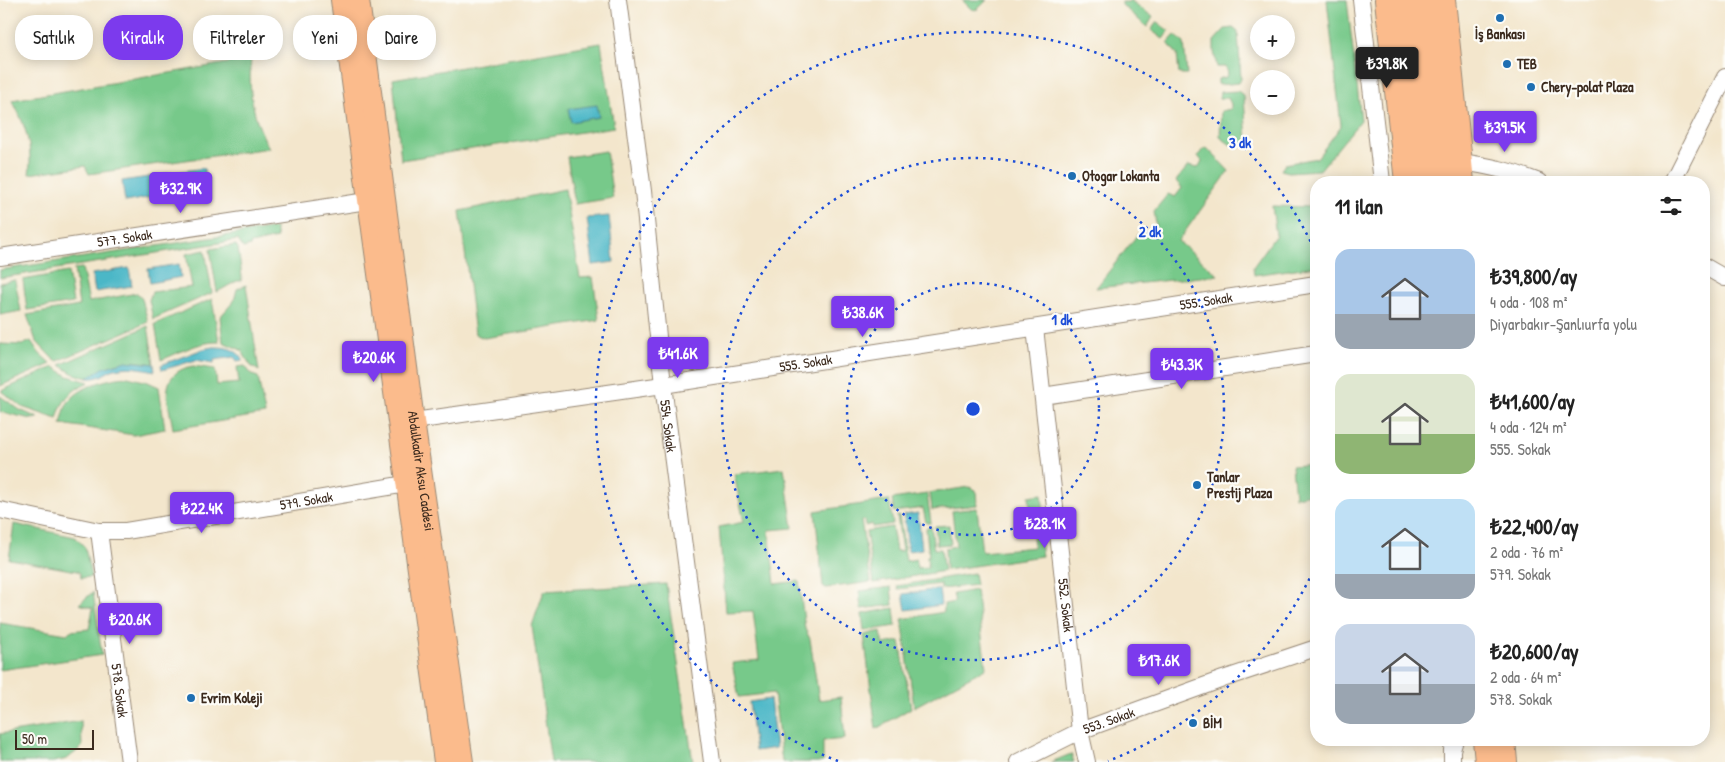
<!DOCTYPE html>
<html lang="tr">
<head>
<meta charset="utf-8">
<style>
	body { margin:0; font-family:"Patrick Hand",sans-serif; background:#f6f6f6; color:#222; height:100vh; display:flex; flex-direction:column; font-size:19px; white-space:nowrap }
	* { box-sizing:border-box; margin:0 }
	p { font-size:16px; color:#767676 }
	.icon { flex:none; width:28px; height:28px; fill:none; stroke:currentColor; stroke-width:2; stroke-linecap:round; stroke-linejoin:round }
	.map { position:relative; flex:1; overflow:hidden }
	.side { position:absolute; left:1310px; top:176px; width:400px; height:570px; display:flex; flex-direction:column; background:#fff; border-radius:20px; box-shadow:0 2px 12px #0003 }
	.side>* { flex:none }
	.hud { position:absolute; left:15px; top:15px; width:475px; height:45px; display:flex; gap:10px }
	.fabs { position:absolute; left:1250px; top:15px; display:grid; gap:10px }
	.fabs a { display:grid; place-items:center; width:45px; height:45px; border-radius:50%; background:#fff; box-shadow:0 2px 12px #0003; font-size:25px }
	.scale { position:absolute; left:15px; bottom:12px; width:79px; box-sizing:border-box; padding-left:5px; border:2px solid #3b2a1e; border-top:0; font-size:14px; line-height:18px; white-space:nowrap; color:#3b2a1e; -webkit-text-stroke:4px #fdfcf7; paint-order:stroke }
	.price { position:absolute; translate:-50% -42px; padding:0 11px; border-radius:5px; background:#7c3aed; color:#fff; font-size:16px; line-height:32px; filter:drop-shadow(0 1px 2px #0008) }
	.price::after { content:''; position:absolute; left:50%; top:30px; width:15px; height:11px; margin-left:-8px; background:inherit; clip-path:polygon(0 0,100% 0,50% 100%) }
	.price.selected { background:#222; color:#fff }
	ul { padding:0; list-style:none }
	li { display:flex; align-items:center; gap:15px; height:125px; padding:0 25px }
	li span { display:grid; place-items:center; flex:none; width:140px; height:100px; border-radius:15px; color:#555 }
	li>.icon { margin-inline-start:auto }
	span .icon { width:60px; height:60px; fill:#fffc; stroke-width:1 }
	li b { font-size:21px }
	h2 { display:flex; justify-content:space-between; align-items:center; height:60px; padding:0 25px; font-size:21px }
	.pill { padding:0 18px; border-radius:20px; background:#fff; box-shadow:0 2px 12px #0003; font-size:18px; line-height:45px }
	.pill.selected { background:#7c3aed; color:#fff }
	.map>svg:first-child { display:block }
	.green { fill:#77c98a; stroke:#597a54 }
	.water { fill:#4bb7c7; stroke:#437072 }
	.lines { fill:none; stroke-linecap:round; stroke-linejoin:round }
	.minor-casing { stroke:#978875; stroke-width:18 }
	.major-casing { stroke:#978875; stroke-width:22 }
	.highway-casing { stroke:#978875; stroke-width:24 }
	.minor { stroke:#fff; stroke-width:16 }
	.major { stroke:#fbbb8c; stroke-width:20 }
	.highway { stroke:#fbbb8c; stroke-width:22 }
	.ring { fill:none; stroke:#1d4ed8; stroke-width:2.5; stroke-dasharray:2.5 5 }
	.poi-dot { fill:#1f6fb2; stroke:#fdfcf7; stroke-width:2 }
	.labels { text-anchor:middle; stroke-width:4.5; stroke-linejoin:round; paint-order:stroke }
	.poi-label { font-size:14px; font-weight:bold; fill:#3b2a1e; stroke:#fdfcf7; text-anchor:start }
	.street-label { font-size:14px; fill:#3b2a1e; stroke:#fdfcf7 }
	.centre { fill:#1d4ed8; stroke:#fdfcf7; stroke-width:2.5 }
	.ring-label { font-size:15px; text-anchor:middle; font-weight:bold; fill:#1d4ed8; stroke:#fdfcf7; stroke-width:4.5; stroke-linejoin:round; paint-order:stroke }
</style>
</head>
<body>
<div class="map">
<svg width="1725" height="762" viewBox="0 0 1725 762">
	<rect width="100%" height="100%" fill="#fdfcf7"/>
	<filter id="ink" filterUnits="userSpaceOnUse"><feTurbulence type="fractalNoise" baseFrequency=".02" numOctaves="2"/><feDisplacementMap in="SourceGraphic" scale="10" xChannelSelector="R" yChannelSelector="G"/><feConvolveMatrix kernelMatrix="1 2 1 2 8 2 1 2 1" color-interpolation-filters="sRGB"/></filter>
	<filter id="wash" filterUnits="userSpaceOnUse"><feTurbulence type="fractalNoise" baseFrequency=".0096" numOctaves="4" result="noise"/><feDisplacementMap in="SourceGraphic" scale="20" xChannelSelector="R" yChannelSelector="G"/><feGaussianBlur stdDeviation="1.12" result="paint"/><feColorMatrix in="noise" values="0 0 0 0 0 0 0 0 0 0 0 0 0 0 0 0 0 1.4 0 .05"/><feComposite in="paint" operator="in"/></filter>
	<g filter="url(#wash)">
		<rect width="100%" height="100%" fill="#f3e6cc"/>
		<!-- green -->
		<path class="green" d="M962,0H987L977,10L971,9Z
			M1130,0L1153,17L1147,27L1122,5V2H1128Z
			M1327,0H1347L1361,120L1320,170L1289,172L1281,170L1285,164L1317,158L1341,126Z
			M1157,22L1169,31L1163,39L1151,30Z
			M1233,28L1238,32L1241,79L1239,83L1218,85V79L1226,77L1228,72L1225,67H1217L1214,52V41L1225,29Z
			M1175,35L1184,43L1187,74H1179L1177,54L1168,43Z
			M601,43L614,127L401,160L393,79Z
			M251,59C248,93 253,118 269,148L89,174L85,166L29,174C33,146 25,124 12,100Z
			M1238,91L1244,96L1247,141C1238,153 1230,144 1220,137L1221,111L1231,109V104L1228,98H1219L1220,92Z
			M1207,148L1229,171L1178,241L1218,275L1096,288L1138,234L1153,231L1156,225L1154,211L1168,194L1175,197L1182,188L1176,181L1188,166L1198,168L1202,161L1198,156L1203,149Z
			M606,151L613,198L575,204L567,157Z
			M565,189L580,278L593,277L599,320L484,338L475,334L460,211Z
			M1272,206L1316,207V266L1254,275L1253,267L1276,235Z
			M275,228L277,238L251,244L250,246L243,248L238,240L0,278V270Z
			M236,245L238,248L242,277L241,281H237L217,292L210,249Z
			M205,250L212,293L153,319L149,300L152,292L192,287L186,254Z
			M82,268L89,302L137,293L142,299L148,322L58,361L54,360L36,341L27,315L79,306L74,269Z
			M68,272L73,303L27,310L23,280Z
			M15,280L21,311L0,315V283Z
			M246,285L259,371L251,366L241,350L223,342L220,317L234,301L237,289Z
			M212,299L219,342C199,341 179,353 161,360L155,324Z
			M148,326L154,364C126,359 111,362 87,378L72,373L60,365Z
			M31,341L39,353L51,364L0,386V344L22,345Z
			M193,366L215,369L217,385L239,383L237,367L245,366L252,375L258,377L265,414L173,429C169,403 156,373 193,366Z
			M54,367L68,376L89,382C72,389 61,401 57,419L22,407L1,391Z
			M128,377L148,382L159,387L165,429L134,435L61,424C63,417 64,410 67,404C79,386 108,378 128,377Z
			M0,396L20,410L38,418L32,419L0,412Z
			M1316,464V493L1295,497L1292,466Z
			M784,468L793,528L769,530L775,584L799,581L805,629L810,639L819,700L841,697L845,739L823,741V762H782L774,693L739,697L732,663L759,660L753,611L726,612L719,527L744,522L734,474Z
			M969,487L976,490L977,505L932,510L930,493Z
			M927,494L931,523H926L923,508L894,512L892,499Z
			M1042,494L1046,536L1039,537L1042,556L946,570L945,548L956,546L952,511L977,508L982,552L1034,547L1029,496Z
			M889,500L893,524L872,527V524L865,526L864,520L861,521L871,582L826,588L823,586L815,511Z
			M897,516H899L906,561L916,559L917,568L928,567L927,556H929L926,528L931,526L934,549H941L944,571L874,583L866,531L892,527L896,551H902Z
			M14,524L75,537L85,547L91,577L81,578L80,573L77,571L9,559Z
			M949,525L951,544L937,545L935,526Z
			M974,573L976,585L941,589V584L898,589L897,586Z
			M666,584L693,762H551L532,626L544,591Z
			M891,587L893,605L861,609L859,591Z
			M976,590L986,668L914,707L902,619L944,612V604L955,602L953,594Z
			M93,592L102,655L0,670V623L67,634L70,631L89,629L93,608L79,604Z
			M894,608L896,626L864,631L862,614Z
			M881,631L883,644L900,641L911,708L876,729L864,635Z
			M81,721L82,747L67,759L53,762H0V734Z
			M1071,754L1074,762H1051Z"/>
		<!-- water -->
		<path class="water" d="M597,105L599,117L571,122L568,109Z
			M204,168L207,189L165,194L163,174Z
			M155,176L158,196L125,202L122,181Z
			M609,216L614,262L593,265L587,218Z
			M179,264L181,277L150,283L148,269Z
			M129,268L132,286L95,292L92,274Z
			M213,347C225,347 237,348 243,360L237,361L234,357L214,360V363L196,360L162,370L161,365L203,349Z
			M126,361L154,364L155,371C141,368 126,365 112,370C101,375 100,379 87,378L103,368Z
			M918,513L922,549L908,551L904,515Z
			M939,589L941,605L906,610L903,594Z
			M770,699L776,748L755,751L749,702Z"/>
	</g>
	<g filter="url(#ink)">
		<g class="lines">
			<defs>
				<g id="minor">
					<path id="s1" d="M618,0L643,191L663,385L712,762"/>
					<path d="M1361,0L1382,182"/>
					<path d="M1461,162C1491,166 1511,171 1539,182"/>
					<path d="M1672,182L1725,77"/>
					<path id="s2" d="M0,257L367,201"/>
					<path d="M1704,266L1725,278"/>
					<path id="s3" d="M1035,328L1080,731L1087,762"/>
					<path d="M1043,396L1316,354"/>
					<path id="s4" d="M414,421L663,385L1316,284"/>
					<path id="s5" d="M0,510L99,531H126L406,484"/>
					<path id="s6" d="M99,531L129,762"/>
					<path id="s7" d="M1018,762L1080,731L1223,679L1316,648"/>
					<path d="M1452,762V750L1455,740"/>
				</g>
				<g id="major">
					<path d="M341,0L444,762"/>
					<path id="s8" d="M359,0L414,421L463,762"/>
				</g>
				<path id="highway" d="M1386,0L1406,182
					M1404,0L1424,182
					M1422,0L1441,182
					M1444,0L1463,182
					M1484,740L1486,762
					M1504,740L1506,762"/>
			</defs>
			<!-- minor casing -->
			<use href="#minor" class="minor-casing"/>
			<!-- major casing -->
			<use href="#major" class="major-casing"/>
			<!-- highway casing -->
			<use href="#highway" class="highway-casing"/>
			<!-- minor -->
			<use href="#minor" class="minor"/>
			<!-- major -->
			<use href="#major" class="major"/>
			<!-- highway -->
			<use href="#highway" class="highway"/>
		</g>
	</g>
	<!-- distance rings -->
	<g class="ring">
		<circle cx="973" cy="409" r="126"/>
		<circle cx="973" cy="409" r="251"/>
		<path d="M1316 565A377 377 0 0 1 1108 761M838 761A377 377 0 1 1 1316 253"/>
	</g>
	<!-- markers -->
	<g class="poi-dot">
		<circle cx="1500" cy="18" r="5"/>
		<circle cx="1507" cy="64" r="5"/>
		<circle cx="1531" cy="87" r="5"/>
		<circle cx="1072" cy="176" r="5"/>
		<circle cx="1197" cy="485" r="5"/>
		<circle cx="191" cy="698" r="5"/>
		<circle cx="1193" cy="723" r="5"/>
	</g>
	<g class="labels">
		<!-- poi labels -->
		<g class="poi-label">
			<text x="1500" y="39" text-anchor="middle">İş Bankası</text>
			<text x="1517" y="69">TEB</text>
			<text x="1541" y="92">Chery-polat Plaza</text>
			<text x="1082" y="181">Otogar Lokanta</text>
			<text x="1207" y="482">Tanlar<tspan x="1207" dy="16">Prestij Plaza</tspan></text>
			<text x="201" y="703">Evrim Koleji</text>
			<text x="1203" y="728">BİM</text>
		</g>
		<!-- street labels -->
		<g class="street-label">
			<text dy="5" stroke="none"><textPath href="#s2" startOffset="126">577. Sokak</textPath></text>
			<text dy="5" stroke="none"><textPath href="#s4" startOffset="801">555. Sokak</textPath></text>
			<text dy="5" stroke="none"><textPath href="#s4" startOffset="396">555. Sokak</textPath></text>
			<text dy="5" stroke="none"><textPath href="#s1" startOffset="429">554. Sokak</textPath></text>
			<text dy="5" stroke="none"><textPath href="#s8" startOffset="475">Abdulkadir Aksu Caddesi</textPath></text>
			<text dy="5" stroke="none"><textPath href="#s5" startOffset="311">579. Sokak</textPath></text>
			<text dy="5" stroke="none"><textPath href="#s3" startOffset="279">552. Sokak</textPath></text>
			<text dy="5" stroke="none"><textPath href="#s6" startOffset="161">578. Sokak</textPath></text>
			<text dy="5" stroke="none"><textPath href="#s7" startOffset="100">553. Sokak</textPath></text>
		</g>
	</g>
	<circle cx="973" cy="409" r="8" class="centre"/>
	<g class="ring-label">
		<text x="1240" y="148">3 dk</text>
		<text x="1150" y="237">2 dk</text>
		<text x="1062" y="325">1 dk</text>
	</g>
</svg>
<div class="fabs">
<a>+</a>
<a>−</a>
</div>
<div class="scale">50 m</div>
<b class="price selected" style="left:1387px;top:89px">₺39.8K</b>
<b class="price" style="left:1505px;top:153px">₺39.5K</b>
<b class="price" style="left:181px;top:214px">₺32.9K</b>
<b class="price" style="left:863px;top:338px">₺38.6K</b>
<b class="price" style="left:678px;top:379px">₺41.6K</b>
<b class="price" style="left:374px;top:383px">₺20.6K</b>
<b class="price" style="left:1182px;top:390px">₺43.3K</b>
<b class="price" style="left:202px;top:534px">₺22.4K</b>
<b class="price" style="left:1045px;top:549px">₺28.1K</b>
<b class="price" style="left:130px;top:645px">₺20.6K</b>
<b class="price" style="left:1159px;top:686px">₺17.6K</b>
<div class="hud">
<a class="pill">Satılık</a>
<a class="pill selected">Kiralık</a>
<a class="pill">Filtreler</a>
<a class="pill">Yeni</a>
<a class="pill">Daire</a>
</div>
<section class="side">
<h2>11 ilan<svg class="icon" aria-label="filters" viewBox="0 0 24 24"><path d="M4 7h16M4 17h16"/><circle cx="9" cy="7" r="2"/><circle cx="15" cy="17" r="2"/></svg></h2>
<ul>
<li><span style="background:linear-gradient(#a9c7e8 65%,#9aa5b1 0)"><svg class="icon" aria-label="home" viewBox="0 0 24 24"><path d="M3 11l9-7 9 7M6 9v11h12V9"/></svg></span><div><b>₺39,800/ay</b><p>4 oda · 108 m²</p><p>Diyarbakır-Şanlıurfa yolu</p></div></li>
<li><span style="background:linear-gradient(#dfe7d0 60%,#8fb573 0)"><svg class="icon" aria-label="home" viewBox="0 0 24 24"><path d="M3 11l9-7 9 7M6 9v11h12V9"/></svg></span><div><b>₺41,600/ay</b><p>4 oda · 124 m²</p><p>555. Sokak</p></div></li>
<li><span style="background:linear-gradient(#bfe0f5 75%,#9aa5b1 0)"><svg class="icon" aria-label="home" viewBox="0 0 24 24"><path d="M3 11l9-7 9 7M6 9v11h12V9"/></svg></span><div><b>₺22,400/ay</b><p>2 oda · 76 m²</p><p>579. Sokak</p></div></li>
<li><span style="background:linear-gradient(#c9d6e8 60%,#9aa5b1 0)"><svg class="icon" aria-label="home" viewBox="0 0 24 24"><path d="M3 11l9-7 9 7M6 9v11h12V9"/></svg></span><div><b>₺20,600/ay</b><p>2 oda · 64 m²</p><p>578. Sokak</p></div></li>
</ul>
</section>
</div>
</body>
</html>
